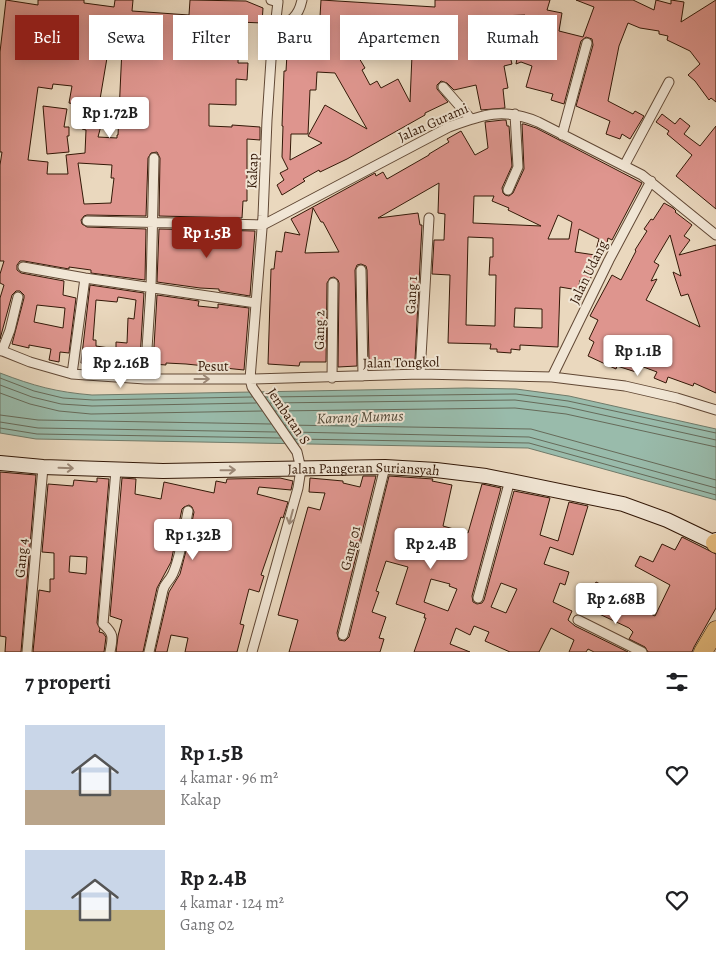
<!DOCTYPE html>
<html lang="id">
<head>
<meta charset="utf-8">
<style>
	body { margin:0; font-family:Alegreya,serif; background:#f6f6f6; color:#202124; height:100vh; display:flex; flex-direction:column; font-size:19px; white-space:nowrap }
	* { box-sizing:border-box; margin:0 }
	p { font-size:16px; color:#757577 }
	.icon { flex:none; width:28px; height:28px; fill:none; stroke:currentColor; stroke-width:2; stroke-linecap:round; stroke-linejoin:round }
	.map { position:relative; height:652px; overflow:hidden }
	.details { display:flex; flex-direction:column; background:#fff; flex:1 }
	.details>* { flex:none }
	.guide { position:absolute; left:15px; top:15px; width:686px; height:45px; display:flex; gap:10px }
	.price { position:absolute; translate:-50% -42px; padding:0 11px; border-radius:5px; background:#fff; color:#222; font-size:16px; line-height:32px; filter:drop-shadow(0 1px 2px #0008) }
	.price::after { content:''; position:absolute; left:50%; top:30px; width:15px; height:11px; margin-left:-8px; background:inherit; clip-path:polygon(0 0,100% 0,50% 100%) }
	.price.on { background:#8f2418; color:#fff }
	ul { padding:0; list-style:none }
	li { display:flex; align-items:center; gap:15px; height:125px; padding:0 25px }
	li span { display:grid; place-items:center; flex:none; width:140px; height:100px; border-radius:0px; color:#555 }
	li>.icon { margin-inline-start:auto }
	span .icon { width:60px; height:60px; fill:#fffc; stroke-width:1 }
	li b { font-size:21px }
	h2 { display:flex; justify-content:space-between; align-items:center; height:60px; padding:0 25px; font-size:21px }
	.chip { padding:0 18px; border-radius:0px; background:#fff; box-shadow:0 2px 12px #0003; font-size:18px; line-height:45px }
	.chip.on { background:#8f2418; color:#fff }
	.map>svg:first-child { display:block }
	.water { fill:#99bbab; stroke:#707a69 }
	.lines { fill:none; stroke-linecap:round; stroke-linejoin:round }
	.shore { stroke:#666a59; stroke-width:1 }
	.building { fill:#de958e; stroke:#331807; fill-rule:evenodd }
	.street-casing { stroke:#614835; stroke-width:11 }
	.secondary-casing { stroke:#331807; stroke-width:16 }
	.highway-casing { stroke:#331807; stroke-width:19 }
	.street { stroke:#f1e6d5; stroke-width:9 }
	.secondary { stroke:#f1e6d5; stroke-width:14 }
	.highway { stroke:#e5bc7f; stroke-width:18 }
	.oneway { stroke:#9c8978 }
	.labels { text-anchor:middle; stroke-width:4; stroke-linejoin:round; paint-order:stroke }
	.street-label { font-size:14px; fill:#331807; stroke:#f1e6d5 }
	.water-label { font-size:15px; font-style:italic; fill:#524938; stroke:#f1e6d5 }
</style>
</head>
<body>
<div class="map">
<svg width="716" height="652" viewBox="0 0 716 652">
	<rect width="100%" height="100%" fill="#ead8be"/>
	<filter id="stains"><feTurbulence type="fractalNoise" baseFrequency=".004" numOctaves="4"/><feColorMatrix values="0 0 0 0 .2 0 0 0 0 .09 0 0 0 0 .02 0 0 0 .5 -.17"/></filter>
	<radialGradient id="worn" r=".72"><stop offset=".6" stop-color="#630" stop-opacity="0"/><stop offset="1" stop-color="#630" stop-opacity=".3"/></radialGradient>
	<!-- water -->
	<path class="water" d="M0,373C34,386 56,392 92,395L466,388L516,389L569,396L716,429V500L528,448L36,439L0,433Z"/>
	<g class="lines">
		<!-- shore -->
		<path class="shore" d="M0,378L34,391L63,398L93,400L252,397
			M0,385L32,397L61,404L92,406L256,403
			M0,393L30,404L59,411L91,414L262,411
			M266,397L516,394L568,401L716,433
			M270,403L515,400L567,407L716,440
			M275,411L515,408L566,414L716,447
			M0,415L38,420L271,424
			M0,422L38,428L276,432
			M285,425L531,429L716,480
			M0,428L37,434L281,438
			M290,432L529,437L716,488
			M294,439L529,443L716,495"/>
	</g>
	<!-- building -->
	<path class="building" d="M6,0L38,5V0H84V3L114,7L115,0H133L132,11L189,15L190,0L246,1L263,8L262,23L239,22L238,63H248L247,80L236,79V105L209,104V126L232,127V125L260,127V140L247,139V201H243L242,218L159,216L160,158L157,152L151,153L148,158L146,216L87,215L84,216L81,220L82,224L87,227L146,229L145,280L91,273V270L69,267V269L24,261H20L17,265V270L21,273L64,281L63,295L76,298L69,353L60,352L59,362L49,360L51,349L29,345V348L12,344L24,298V295L20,291H16L12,295L0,339V298L4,285L0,283V274L4,261H0V165L2,152H0V52ZM109,46L122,48L118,135H117V138L98,137L103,118L97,117ZM53,84L72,86L69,103L87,106L82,129L86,130L85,153L66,155L68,174H47L48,162L28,160L38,87L52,89ZM78,163L112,165L111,178H114L111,203L84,204ZM37,305L65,308L63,328L34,322Z
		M321,0L435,7V0H550L547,10L562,13L559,31L583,37L594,7L576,0H633L654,10L656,0L671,4V0L684,2L681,22L716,0V102L711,98L709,100L695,81L688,75L700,64L690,51L667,40L668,36L659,34V31L640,28L628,23L619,46L608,101L633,114L635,111L644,116L630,139L622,134L620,139L606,134L610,121L576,106L593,45L592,39L586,37L581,41L564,104L551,100L553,94L526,87L532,66L521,62L516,64L525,15L500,16L512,64L504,66L508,88L503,89L505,108L481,110L476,85L454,90L447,83L441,81L437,85V89L448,102L425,113V115L347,159L320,172L319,170L303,179L305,181L282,195L277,185L284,180L280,173L288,169L282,157L283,126H282L284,71H286L288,37L298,38V31L319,33ZM356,53L412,55L410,102L398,79L381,88L377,81L370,85L362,70L365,68ZM317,72L335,73L367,129L325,105L308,136L322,143L290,160L291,134H308L310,90H316Z
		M43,106L67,109L64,127H69V136H67L69,152L47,154Z
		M662,114L675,124L680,118L690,126L684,134L700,146L716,126V209L676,176L692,155L667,134L669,131L656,122Z
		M503,120H506L507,126H509L512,166L502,188L503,193L505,195L509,196L513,193L524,169L522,124H524L536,128L642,183L612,240L608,238L605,252L596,250L599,239L579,229L575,252L595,255L590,282L580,280L578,290L560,287L558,347L520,345V350L511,349V353L497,352V349H490L491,344L448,343L450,275L432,274L434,240H444L445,214L438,213L439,183L378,218L418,213L420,225H422L415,360H369L367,270L366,266L361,264L357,265L355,270L357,366L338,367L339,283L338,280L334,277L330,278L327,283L326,362H300L299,366L268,364L271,269H274L276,251L282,252L285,232L300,235L291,219L375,173L376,176L383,172L387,179L429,155V154L449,142L447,139L461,131L475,155L488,148L485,122ZM474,196H494L492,201L509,208L508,210L541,226L473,223ZM313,208L321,222H323L339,252L305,253ZM558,215L572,222L569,239H548ZM468,237L493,238V257H490L489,275H496L495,326L466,325ZM515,308L542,309V328L514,327Z
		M664,203L673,208L676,211L675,212L692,225L684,236L690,240L679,255L716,245V393L694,383L693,386L668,377L666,383L654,378L657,372L638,365L636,372L617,366L616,369L588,356L594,342L589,339L598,320L590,316L612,275L621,280L636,251L635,250L647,231L644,229L651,219L653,220ZM670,235L681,276L673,272L681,296L688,294L700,327L646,300L657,279L651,281L659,265L654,262Z
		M159,229L255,231L250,296L219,291V289L200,288L157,282Z
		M90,285L144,293L140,359H123L122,367L81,363ZM118,297L136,300L134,319L128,318L127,343L116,342V349L96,346V340H93L96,300L117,302Z
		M157,295L199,301L198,306L218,308V304L249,308L244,370L186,364L166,363V365L153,364Z
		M0,472L36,475L21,652H5L6,637L0,636Z
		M363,476H376L337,633L339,640L345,641L349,637L389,476L433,479L432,481L452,485L443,526L468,533L482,484L501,488L472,596L473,602L477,604L482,603L484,600L514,491L550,498L540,535L558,541L569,502L588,506L573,555L550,547L544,564L569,572L565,585L560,583L553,602L572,611L568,620L575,626L628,652H594L588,649L586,652H569L574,640L551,628L539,652H510L485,641L489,632L474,626L470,635L456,628L450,644L470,652H414L426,618H424L425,614L396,604L408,567L386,561L376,591L379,592L372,612L386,617L379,638L384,639L380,652H289L298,620L278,615L308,507L320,510L325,493L309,492L310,478L343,481V483L360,487ZM431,579L450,584L449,586L457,589L448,611L424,602ZM501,583L517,589L506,613L491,607Z
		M97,478L109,479L97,623L100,629L99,632L103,633L106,637L104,652H33L39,590L50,592V579H54V553L42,552L48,484L73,486L74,480L97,482ZM70,556L87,557L86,574L69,572Z
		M122,478L136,479L135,494L161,499L164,482L214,493L216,481L226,483L227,479L280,478L293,481L291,490L259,487L257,494L288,502L283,518L281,517L261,575L264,576L259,592L249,589L240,624L244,625L237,652H185L188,638L171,635L167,652H155L169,592L180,574L187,547L194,512L192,507L189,505L184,507L182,509L171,562L157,588L143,652H116L118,636L122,620L110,616Z
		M682,537L716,554V608L694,647L692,652H648L645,647L629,639L633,632L629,628L595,612L599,603L588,597L596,582L623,595L621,600L655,616L670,585L635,566L640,556L653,562L662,544L675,550Z"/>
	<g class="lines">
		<defs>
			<path id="street" d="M275,27C291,21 298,18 302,0
				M443,87L471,119
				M562,135L587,43
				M624,166L669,82
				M508,190L518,167L515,114
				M87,221L263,225L449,127C482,115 503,107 538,122L642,175L716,235
				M23,267L85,278L256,303
				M361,270L363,376
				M0,350L30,362L72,374L145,379H250L420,374L552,377L625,386L677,398L716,410
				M2,351L10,330L18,297
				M72,374L85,278
				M420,374L429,218
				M552,377L609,260L651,181
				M332,378L333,283
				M145,379L151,288L154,158
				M478,598L510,480
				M578,620L642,652
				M343,635L385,467
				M27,652L43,467
				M110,652C113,637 114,634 103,624L116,470
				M149,652L163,590C165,583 168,582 171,577C179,565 185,527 188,511
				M252,652L298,488L301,469L297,452L252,387L250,379L263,216L267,120L271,60L278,2L271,0"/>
			<g id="secondary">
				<path id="s1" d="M0,463L43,467L163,471L385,467L436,470L486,476L623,504L667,520L715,543L716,540"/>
			</g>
			<path id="highway" d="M715,543L716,544
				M703,652L716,630"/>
		</defs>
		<!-- street casing -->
		<use href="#street" class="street-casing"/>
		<!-- secondary casing -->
		<use href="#secondary" class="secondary-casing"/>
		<!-- highway casing -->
		<use href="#highway" class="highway-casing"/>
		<!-- street -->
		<use href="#street" class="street"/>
		<!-- secondary -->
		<use href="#secondary" class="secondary"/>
		<!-- highway -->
		<use href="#highway" class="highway"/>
	</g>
	<!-- one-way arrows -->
	<defs><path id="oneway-shaft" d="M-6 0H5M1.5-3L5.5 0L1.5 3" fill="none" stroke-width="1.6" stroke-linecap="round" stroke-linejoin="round" transform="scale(1.25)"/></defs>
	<g class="oneway">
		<use href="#oneway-shaft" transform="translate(202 379)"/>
		<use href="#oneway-shaft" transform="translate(66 468) rotate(2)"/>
		<use href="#oneway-shaft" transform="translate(228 470) rotate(-1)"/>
		<use href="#oneway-shaft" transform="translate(291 517) rotate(105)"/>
	</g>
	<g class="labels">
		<!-- street labels -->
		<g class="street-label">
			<text transform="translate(433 122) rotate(-24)" y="5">Jalan Gurami</text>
			<text transform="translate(252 171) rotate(-88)" y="5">Kakap</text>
			<text transform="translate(588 272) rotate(-64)" y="5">Jalan Udang</text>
			<text transform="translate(411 295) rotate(-87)" y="5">Gang 1</text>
			<text transform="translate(319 330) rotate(-89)" y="5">Gang 2</text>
			<text transform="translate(401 362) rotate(-1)" y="5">Jalan Tongkol</text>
			<text x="213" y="371">Pesut</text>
			<text transform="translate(289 416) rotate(56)" y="5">Jembatan S</text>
			<text dy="5" stroke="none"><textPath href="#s1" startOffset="364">Jalan Pangeran Suriansyah</textPath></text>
			<text transform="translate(350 548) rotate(-76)" y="5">Gang 01</text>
			<text transform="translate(21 558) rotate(-85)" y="5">Gang 4</text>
		</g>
		<!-- water labels -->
		<g class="water-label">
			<text transform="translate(360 417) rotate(-2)" y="5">Karang Mumus</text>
		</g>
	</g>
	<rect width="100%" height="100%" filter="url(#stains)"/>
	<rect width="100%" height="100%" fill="url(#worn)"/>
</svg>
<b class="price" style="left:110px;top:139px">Rp 1.72B</b>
<b class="price on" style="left:207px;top:259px">Rp 1.5B</b>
<b class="price" style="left:638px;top:377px">Rp 1.1B</b>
<b class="price" style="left:121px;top:389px">Rp 2.16B</b>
<b class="price" style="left:193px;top:561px">Rp 1.32B</b>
<b class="price" style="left:431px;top:570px">Rp 2.4B</b>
<b class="price" style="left:616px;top:625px">Rp 2.68B</b>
<div class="guide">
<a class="chip on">Beli</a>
<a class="chip">Sewa</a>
<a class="chip">Filter</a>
<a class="chip">Baru</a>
<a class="chip">Apartemen</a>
<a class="chip">Rumah</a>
</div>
</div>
<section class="details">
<h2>7 properti<svg class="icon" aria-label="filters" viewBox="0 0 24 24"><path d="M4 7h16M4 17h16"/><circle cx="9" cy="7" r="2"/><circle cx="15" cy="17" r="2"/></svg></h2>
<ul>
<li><span style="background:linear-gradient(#c9d6e8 65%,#b9a48a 0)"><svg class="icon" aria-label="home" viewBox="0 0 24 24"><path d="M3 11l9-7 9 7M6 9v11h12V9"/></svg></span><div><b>Rp 1.5B</b><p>4 kamar · 96 m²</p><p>Kakap</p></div><svg class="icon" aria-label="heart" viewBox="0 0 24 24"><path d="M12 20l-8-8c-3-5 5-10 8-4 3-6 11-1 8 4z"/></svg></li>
<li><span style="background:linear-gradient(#c9d6e8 60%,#c2b280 0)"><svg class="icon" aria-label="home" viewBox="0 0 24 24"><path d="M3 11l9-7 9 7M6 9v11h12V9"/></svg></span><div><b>Rp 2.4B</b><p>4 kamar · 124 m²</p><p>Gang 02</p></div><svg class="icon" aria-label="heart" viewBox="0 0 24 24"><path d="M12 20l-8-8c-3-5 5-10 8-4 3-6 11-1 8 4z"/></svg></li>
</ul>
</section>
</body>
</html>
